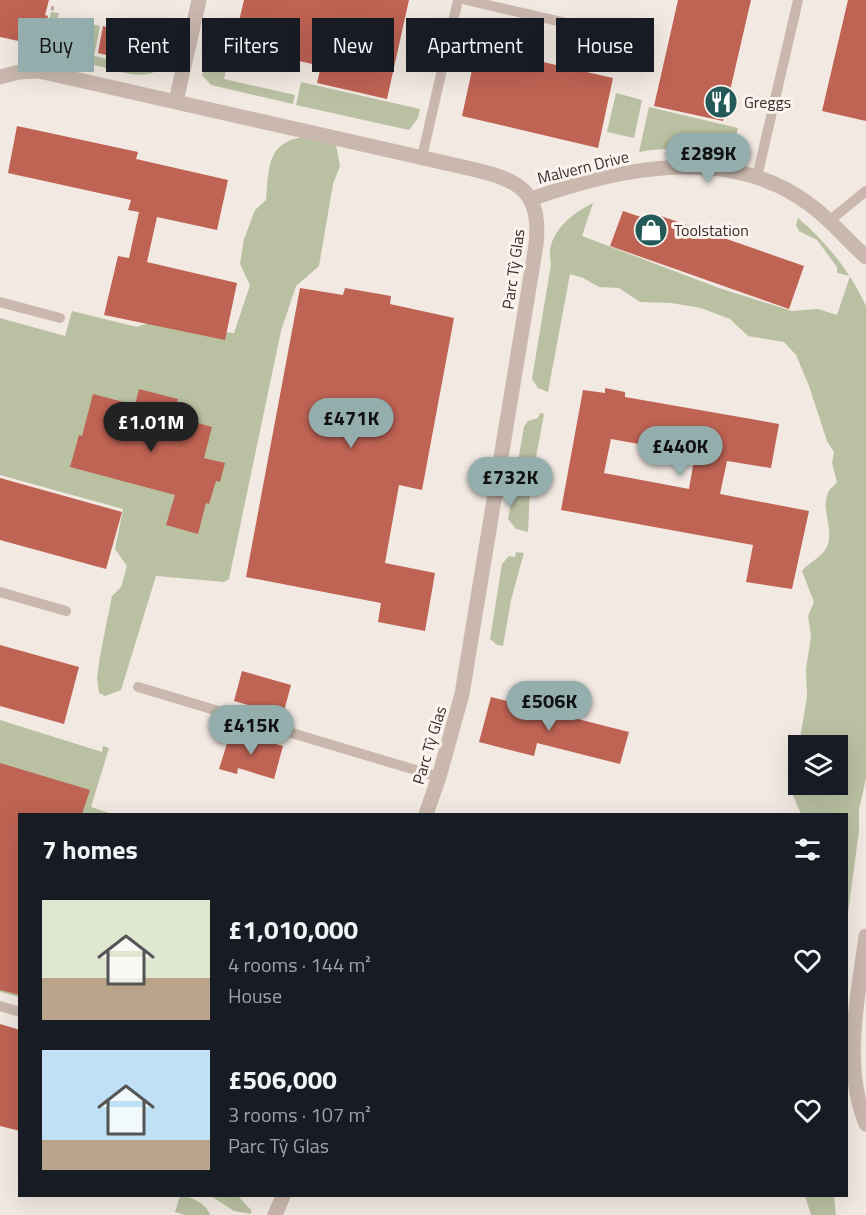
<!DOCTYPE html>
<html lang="en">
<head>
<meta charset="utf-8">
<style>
	body { margin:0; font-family:"Titillium Web",sans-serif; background:#20242c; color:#f1f3f6; height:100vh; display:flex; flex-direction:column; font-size:22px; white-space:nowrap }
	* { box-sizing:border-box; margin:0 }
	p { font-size:20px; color:#9ea1a6 }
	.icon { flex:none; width:33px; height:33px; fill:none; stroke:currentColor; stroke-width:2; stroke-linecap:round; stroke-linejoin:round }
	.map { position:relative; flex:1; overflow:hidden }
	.sheet { position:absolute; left:18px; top:813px; width:830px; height:384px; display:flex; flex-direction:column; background:#171b24; border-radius:0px; box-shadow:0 6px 24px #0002 }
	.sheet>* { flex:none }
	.hud { position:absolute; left:18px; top:18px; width:831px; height:54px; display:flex; gap:12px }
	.controls { position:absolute; left:788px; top:735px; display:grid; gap:12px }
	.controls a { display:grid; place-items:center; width:60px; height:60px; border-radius:0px; background:#171b24; box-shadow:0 6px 24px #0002; font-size:30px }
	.price { position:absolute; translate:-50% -51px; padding:0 14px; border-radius:21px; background:#94aeae; color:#111; font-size:20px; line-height:39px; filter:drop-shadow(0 2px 3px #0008) }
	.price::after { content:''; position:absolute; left:50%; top:36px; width:18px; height:14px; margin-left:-9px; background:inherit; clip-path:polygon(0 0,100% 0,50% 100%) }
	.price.selected { background:#222; color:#fff }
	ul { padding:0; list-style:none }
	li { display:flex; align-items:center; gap:18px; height:150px; padding:0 24px }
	li span { display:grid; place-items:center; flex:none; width:168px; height:120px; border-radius:0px; color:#555 }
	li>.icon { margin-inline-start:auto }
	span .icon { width:72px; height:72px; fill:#fffc; stroke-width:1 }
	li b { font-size:26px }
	h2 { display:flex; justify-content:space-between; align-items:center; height:72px; padding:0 24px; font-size:26px }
	.tag { padding:0 21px; border-radius:0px; background:#171b24; box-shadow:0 6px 24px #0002; font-size:21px; line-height:54px }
	.tag.selected { background:#94aeae; color:#111 }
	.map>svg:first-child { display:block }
	.green { fill:#bac1a2 }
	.sand { fill:#ebd6bb }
	.building { fill:#bf6354; fill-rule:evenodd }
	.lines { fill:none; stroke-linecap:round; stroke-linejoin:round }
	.path { stroke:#b6a298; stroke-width:4; stroke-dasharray:3 3; stroke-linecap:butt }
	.lane { stroke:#cab8ae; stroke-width:10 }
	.street { stroke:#cab8ae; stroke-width:15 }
	.labels { text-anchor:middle; stroke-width:6; stroke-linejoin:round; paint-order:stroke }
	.poi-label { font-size:16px; fill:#392f2c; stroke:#faf3ee; text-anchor:start }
	.street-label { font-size:16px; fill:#392f2c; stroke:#faf3ee }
</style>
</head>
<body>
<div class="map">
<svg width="866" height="1215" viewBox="0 0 866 1215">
	<rect width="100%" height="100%" fill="#f2e9e2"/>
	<!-- green -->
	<path class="green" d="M51,12L59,13C54,32 52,50 30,53L31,47L37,48L43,46Z
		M86,23L100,26L94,56L147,68L151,51L167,55C157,89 119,70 94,65C77,55 82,39 86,23Z
		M205,65L226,70L224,79L295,95L293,104L211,85L202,75Z
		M301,82L420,109L418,118L409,130L296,105Z
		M616,93L642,100L634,138L607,132Z
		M649,107L738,128L732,152C700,148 670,146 639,152Z
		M305,137L336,145L340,166L333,184L319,266L296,286L281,331L229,579L224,582L156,576L121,690L105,696L99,693L97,678L100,656L112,596L121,587L127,566L115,549L123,509L0,475V318L65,336L72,311L137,327C153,317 213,331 234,333L250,285L240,264L244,239L255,210L266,200C269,169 266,141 305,137Z
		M593,203L582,236L719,288L792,311L818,309L837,315L850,276L837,273V267L817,240L799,231L796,225L798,218C827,243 850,271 866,306V778L859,810V831L846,927V814H801L790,788L798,751V784H837V746L799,745L807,696L806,669L811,636L808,616L814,602L802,571C810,561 824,557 828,544C833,528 821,509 828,493C829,489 835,485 837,482L832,463L834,452L827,441L809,386L796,355L784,342L748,336L730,319L701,308L671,303L640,302L619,288L599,287L583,278L570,274L548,392L538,388L532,379L551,264C544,236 570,214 593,203Z
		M540,413L544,414L530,490L528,532L516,529L508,519L524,427L528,421L538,418Z
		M516,552L524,553L511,600L503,646L497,645L490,639L502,564L509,556L515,557Z
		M0,720L102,752L103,746L109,748L91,807L112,814H20L19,997L0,992Z
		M180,1196C190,1195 208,1205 210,1215H185L175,1212Z
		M211,1196H238L251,1210V1214L234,1211Z
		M805,1196H834L836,1215H811Z"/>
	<!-- sand -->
	<path class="sand" d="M206,28L233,35L230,49L207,41L205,35Z"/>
	<!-- building -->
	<path class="building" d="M0,0H49L45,15L48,16L41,44L37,43V45L0,37Z
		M244,0H409L387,99L317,83L321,66L233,46Z
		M678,0H751L723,121L654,106Z
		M848,0H866V121L822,111Z
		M103,26L154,38L148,65L98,53Z
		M477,47L613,78L598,148L462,116Z
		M17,126L138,152L136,159L228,180L217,230L157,217L147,262L237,283L225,340L104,315L118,256L129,258L139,212L128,210L131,200L8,173Z
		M623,211L656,222L658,215L804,266L789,309L610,246Z
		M300,288L343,295L345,288L391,296L390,304L454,318L422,490L399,485L385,563L435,573L425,631L378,622L381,603L246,577Z
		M605,388L625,392V397L779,424L771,468L727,461L720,494L809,511L792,589L746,582L753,545L561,510L583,390L605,393ZM611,439L695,454L689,489L604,473Z
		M139,389L178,399L173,416L212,427L204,458L225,463L220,482L216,481L209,504L206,503L198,534L166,525L175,495L70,467L79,435L82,436L93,394L135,405Z
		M0,478L122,512L106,569L0,540Z
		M0,645L79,667L64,724L0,706Z
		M242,671L291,685L283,715L234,701Z
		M491,697L629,732L620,764L537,743L534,756L479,742Z
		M231,731L283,746L274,779L238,768L237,774L219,769Z
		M0,763L90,790L82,814H20V995L0,990Z
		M0,1024L20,1030V1131L0,1126Z"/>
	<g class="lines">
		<!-- path -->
		<path class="path" d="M51,8L56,9"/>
		<!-- lane -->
		<path class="lane" d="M466,0L636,39
			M422,157L458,0
			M757,177L798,0
			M829,221L866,191
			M0,302L60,318
			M0,592L66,611
			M138,687L439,777
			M0,1006L20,1012"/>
		<!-- street -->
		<path class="street" d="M0,77L19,72L39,71L472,169C519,180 542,191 536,245L462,694L439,777L426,814
			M176,101L199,0
			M531,199C618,168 729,144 809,204C830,219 847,240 866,257
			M866,936C858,997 842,1065 866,1124
			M275,1215L283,1196"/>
	</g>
	<!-- icons -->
	<defs>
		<symbol id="restaurant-disc" viewBox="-11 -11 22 22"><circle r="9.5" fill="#235957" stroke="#faf3ee"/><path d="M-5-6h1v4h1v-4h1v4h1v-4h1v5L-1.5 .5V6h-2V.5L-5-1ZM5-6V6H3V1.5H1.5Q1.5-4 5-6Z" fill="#fff"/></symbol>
		<symbol id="shop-disc" viewBox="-11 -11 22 22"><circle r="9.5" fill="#235957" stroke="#faf3ee"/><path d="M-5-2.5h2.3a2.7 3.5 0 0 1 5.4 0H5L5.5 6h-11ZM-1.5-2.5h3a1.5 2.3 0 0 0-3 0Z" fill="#fff"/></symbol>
	</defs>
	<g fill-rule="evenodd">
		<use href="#restaurant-disc" x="702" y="83" width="38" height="38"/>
		<use href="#shop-disc" x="632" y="211" width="38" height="38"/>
	</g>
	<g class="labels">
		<!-- poi labels -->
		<g class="poi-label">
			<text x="744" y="108">Greggs</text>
			<text x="674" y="236">Toolstation</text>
		</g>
		<!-- street labels -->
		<g class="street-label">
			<text transform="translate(583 167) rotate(-14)" y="6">Malvern Drive</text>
			<text transform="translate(513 269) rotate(-82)" y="6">Parc Tŷ Glas</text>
			<text transform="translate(429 745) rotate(-73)" y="6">Parc Tŷ Glas</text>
		</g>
	</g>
</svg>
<div class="controls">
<a><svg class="icon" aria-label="layers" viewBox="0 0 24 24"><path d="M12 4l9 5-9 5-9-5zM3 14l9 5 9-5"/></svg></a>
</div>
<b class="price" style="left:708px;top:184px">£289K</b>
<b class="price" style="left:351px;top:449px">£471K</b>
<b class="price selected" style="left:151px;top:453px">£1.01M</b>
<b class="price" style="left:680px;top:477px">£440K</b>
<b class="price" style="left:510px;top:508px">£732K</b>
<b class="price" style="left:549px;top:732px">£506K</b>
<b class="price" style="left:251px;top:756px">£415K</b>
<div class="hud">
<a class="tag selected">Buy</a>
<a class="tag">Rent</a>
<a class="tag">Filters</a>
<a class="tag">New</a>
<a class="tag">Apartment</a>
<a class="tag">House</a>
</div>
<section class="sheet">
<h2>7 homes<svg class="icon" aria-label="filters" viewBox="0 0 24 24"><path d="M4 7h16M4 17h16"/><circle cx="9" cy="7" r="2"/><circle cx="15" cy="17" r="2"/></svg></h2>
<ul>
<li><span style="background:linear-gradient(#dfe7d0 65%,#b9a48a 0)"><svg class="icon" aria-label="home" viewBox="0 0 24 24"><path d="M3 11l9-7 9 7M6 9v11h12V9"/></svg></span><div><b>£1,010,000</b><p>4 rooms · 144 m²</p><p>House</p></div><svg class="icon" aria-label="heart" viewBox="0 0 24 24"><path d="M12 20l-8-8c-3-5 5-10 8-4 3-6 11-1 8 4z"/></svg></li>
<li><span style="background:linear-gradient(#bfe0f5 75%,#b9a48a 0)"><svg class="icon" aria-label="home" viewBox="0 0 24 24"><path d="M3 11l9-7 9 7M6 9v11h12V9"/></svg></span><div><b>£506,000</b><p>3 rooms · 107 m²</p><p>Parc Tŷ Glas</p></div><svg class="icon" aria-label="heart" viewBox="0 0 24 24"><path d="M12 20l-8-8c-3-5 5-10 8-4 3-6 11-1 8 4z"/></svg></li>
</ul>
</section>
</div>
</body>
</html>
